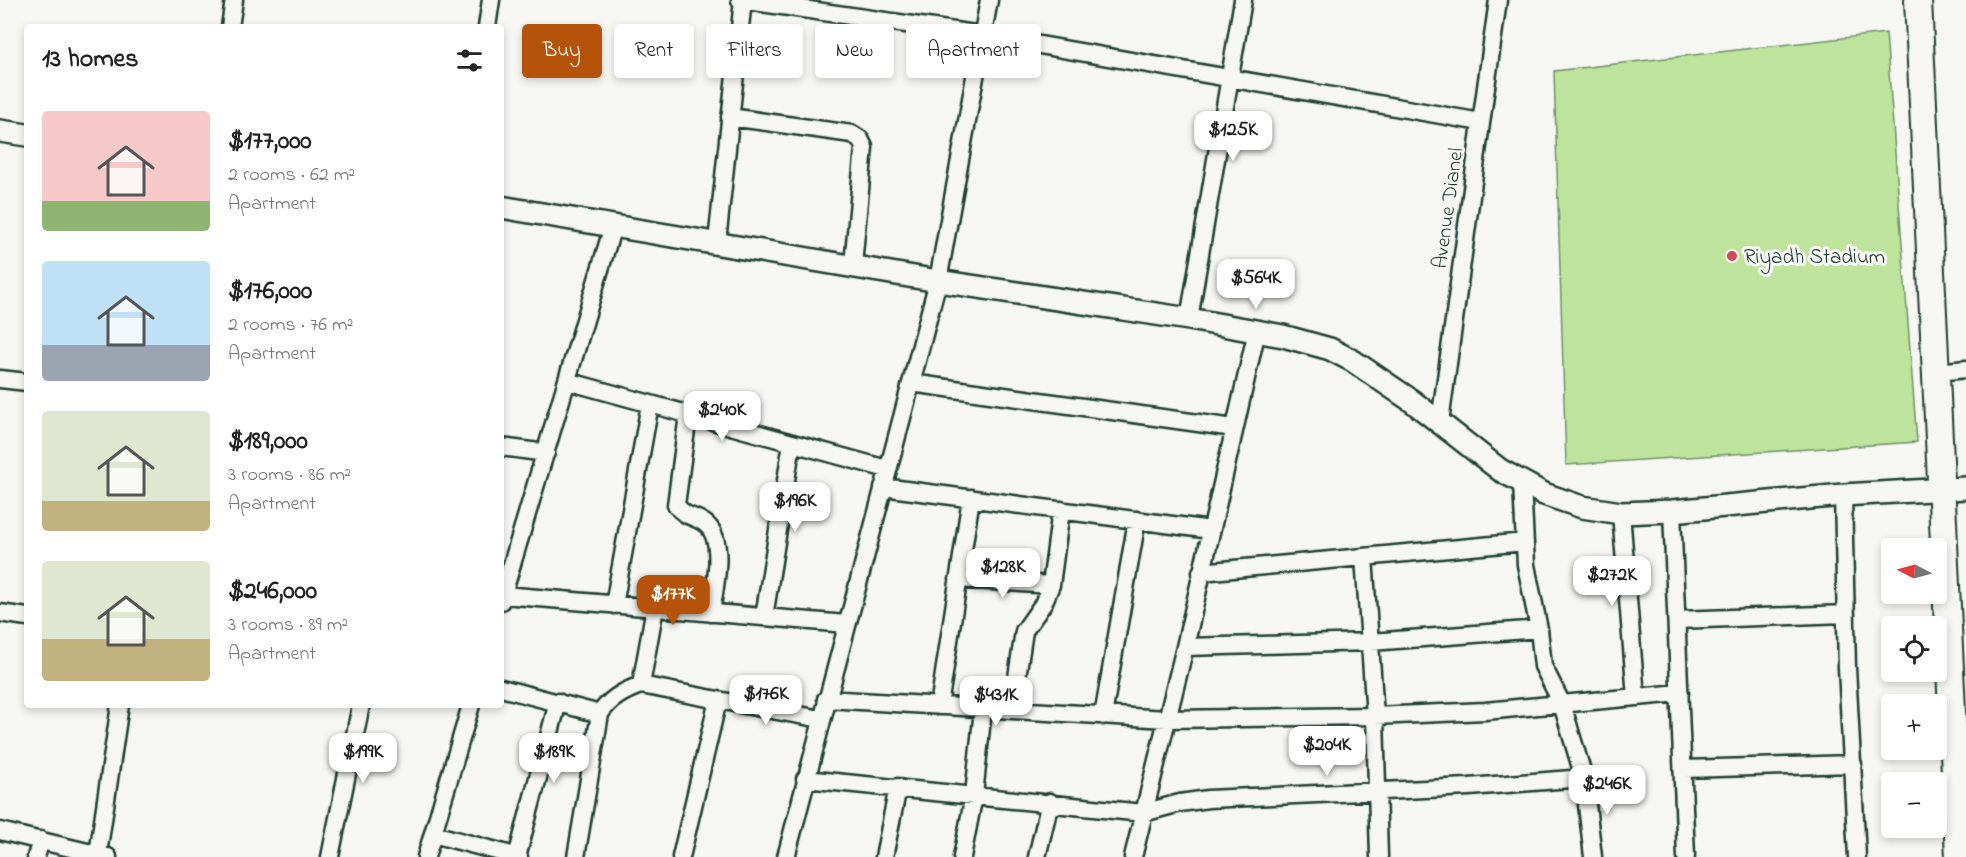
<!DOCTYPE html>
<html lang="en">
<head>
<meta charset="utf-8">
<style>
	body { margin:0; font-family:"Indie Flower",sans-serif; background:#f6f6f6; color:#222; height:100vh; display:flex; flex-direction:column; font-size:22px; white-space:nowrap }
	* { box-sizing:border-box; margin:0 }
	p { font-size:20px; color:#767676 }
	.icon { flex:none; width:33px; height:33px; fill:none; stroke:currentColor; stroke-width:2; stroke-linecap:round; stroke-linejoin:round }
	.map { position:relative; flex:1; overflow:hidden }
	.sheet { position:absolute; left:24px; top:24px; width:480px; height:684px; display:flex; flex-direction:column; background:#fff; border-radius:6px; box-shadow:0 3px 9px #0003 }
	.sheet>* { flex:none }
	.top-card { position:absolute; left:522px; top:24px; width:570px; height:54px; display:flex; gap:12px }
	.needle { width:39px; rotate:276deg }
	.tools { position:absolute; left:1881px; top:538px; display:grid; gap:12px }
	.tools a { display:grid; place-items:center; width:66px; height:66px; border-radius:6px; background:#fff; box-shadow:0 3px 9px #0003; font-size:30px }
	.price { position:absolute; translate:-50% -51px; padding:0 14px; border-radius:12px; background:#fff; color:#222; font-size:20px; line-height:39px; filter:drop-shadow(0 2px 3px #0008) }
	.price::after { content:''; position:absolute; left:50%; top:36px; width:18px; height:14px; margin-left:-9px; background:inherit; clip-path:polygon(0 0,100% 0,50% 100%) }
	.price.active { background:#b45309; color:#fff }
	ul { padding:0; list-style:none }
	li { display:flex; align-items:center; gap:18px; height:150px; padding:0 18px }
	li span { display:grid; place-items:center; flex:none; width:168px; height:120px; border-radius:6px; color:#555 }
	li>.icon { margin-inline-start:auto }
	span .icon { width:72px; height:72px; fill:#fffc; stroke-width:1 }
	li b { font-size:26px }
	h2 { display:flex; justify-content:space-between; align-items:center; height:72px; padding:0 18px; font-size:26px }
	.tag { padding:0 21px; border-radius:6px; background:#fff; box-shadow:0 3px 9px #0003; font-size:21px; line-height:54px }
	.tag.active { background:#b45309; color:#fff }
	.map>svg:first-child { display:block }
	.garden { fill:#bee39d; stroke:#6e9068; stroke-width:1.5 }
	.lines { fill:none; stroke-linecap:round; stroke-linejoin:round }
	.minor-casing { stroke:#1f3d34; stroke-width:21 }
	.tertiary-casing { stroke:#1f3d34; stroke-width:26 }
	.primary-casing { stroke:#1f3d34; stroke-width:30 }
	.minor { stroke:#f6f6f2; stroke-width:16 }
	.tertiary { stroke:#f6f6f2; stroke-width:21 }
	.primary { stroke:#f6f6f2; stroke-width:26 }
	.poi-dot { fill:#d1495b; stroke:#f6f6f2; stroke-width:2 }
	.labels { text-anchor:middle; stroke-width:6; stroke-linejoin:round; paint-order:stroke }
	.street-label { font-size:21px; fill:#1f3d34; stroke:#f6f6f2 }
	.poi-label { font-size:21px; fill:#1f3d34; stroke:#f6f6f2; text-anchor:start }
</style>
</head>
<body>
<div class="map">
<svg width="1966" height="857" viewBox="0 0 1966 857">
	<rect width="100%" height="100%" fill="#f6f6f2"/>
	<filter id="ink" filterUnits="userSpaceOnUse"><feTurbulence type="fractalNoise" baseFrequency=".0167" numOctaves="2"/><feDisplacementMap in="SourceGraphic" scale="12" xChannelSelector="R" yChannelSelector="G"/><feConvolveMatrix kernelMatrix="1 2 1 2 8 2 1 2 1" color-interpolation-filters="sRGB"/></filter>
	<g filter="url(#ink)">
		<!-- garden -->
		<path class="garden" d="M1886,33L1917,442L1566,465L1554,71Z"/>
		<g class="lines">
			<defs>
				<path id="minor" d="M740,0L982,35L1481,122
					M230,27L234,0
					M487,27L491,0
					M730,117L852,134L860,139L864,147L853,265
					M717,242L743,0
					M1189,319L1243,0
					M1937,372L1966,369
					M0,379L27,382
					M567,381L887,469
					M911,383L1234,428
					M688,415L676,505C686,519 696,515 707,525C726,542 714,590 711,613
					M1440,422L1498,0
					M501,447L546,453
					M883,487L1211,530
					M1843,495L1847,668L1857,857
					M1672,511L1686,857
					M1621,513L1636,697
					M1364,557L1375,716L1379,857
					M1201,572L1525,542
					M958,579L1051,585
					M503,595L846,624
					M501,601L613,226
					M614,605L650,404
					M0,613L27,617
					M764,617L792,443
					M1677,620L1846,614
					M1185,647L1371,642L1539,629
					M641,685L718,700L681,857
					M501,688L600,714
					M826,699L1167,719L1375,716L1485,711L1680,693
					M718,700L821,719
					M939,706L971,498
					M1012,710L1024,631L1043,604L1051,585L1061,510
					M1103,716L1137,520
					M1683,769L1853,764
					M1584,778L1593,857
					M805,779L1143,813L1180,803L1208,799L1469,787L1584,778L1562,704L1543,666L1539,629L1526,565L1522,483
					M0,831L108,857
					M433,834L519,857
					M98,854L120,705
					M36,857L41,840
					M330,857L361,705
					M426,857L471,705
					M517,857L558,702
					M576,857L600,714C609,699 626,690 641,685L655,607
					M786,857L938,281L989,0
					M884,857L898,787
					M962,857L974,795L983,709
					M1037,857L1050,802
					M1133,857L1185,647L1257,330"/>
				<path id="tertiary" d="M0,131L27,135
					M501,207L938,281L1189,319L1283,336L1330,349L1353,361L1412,401L1500,470L1544,494L1582,507L1621,513L1672,511L1843,495L1966,488"/>
				<path id="primary" d="M1918,0L1959,857"/>
			</defs>
			<!-- minor casing -->
			<use href="#minor" class="minor-casing"/>
			<!-- tertiary casing -->
			<use href="#tertiary" class="tertiary-casing"/>
			<!-- primary casing -->
			<use href="#primary" class="primary-casing"/>
			<!-- minor -->
			<use href="#minor" class="minor"/>
			<!-- tertiary -->
			<use href="#tertiary" class="tertiary"/>
			<!-- primary -->
			<use href="#primary" class="primary"/>
		</g>
	</g>
	<!-- markers -->
	<circle class="poi-dot" cx="1732" cy="256" r="6"/>
	<g class="labels">
		<!-- street labels -->
		<g class="street-label">
			<text transform="translate(1447 208) rotate(-82)" y="7">Avenue Dianel</text>
		</g>
		<!-- poi labels -->
		<g class="poi-label">
			<text x="1744" y="263">Riyadh Stadium</text>
		</g>
	</g>
</svg>
<div class="tools">
<a><svg class="needle" viewBox="-14 -14 28 28"><path d="M0-13l5 13h-10z" fill="#e53935"/><path d="M0 13l5-13h-10z" fill="#767676"/></svg></a>
<a><svg class="icon" aria-label="locate" viewBox="0 0 24 24"><circle cx="12" cy="12" r="6"/><path d="M12 2v4M12 18v4M2 12h4M18 12h4"/></svg></a>
<a>+</a>
<a>−</a>
</div>
<b class="price" style="left:1233px;top:162px">$125K</b>
<b class="price" style="left:1256px;top:310px">$564K</b>
<b class="price" style="left:722px;top:442px">$240K</b>
<b class="price" style="left:795px;top:533px">$196K</b>
<b class="price" style="left:1003px;top:599px">$128K</b>
<b class="price" style="left:1612px;top:607px">$272K</b>
<b class="price active" style="left:673px;top:626px">$177K</b>
<b class="price" style="left:766px;top:726px">$176K</b>
<b class="price" style="left:996px;top:727px">$431K</b>
<b class="price" style="left:1327px;top:777px">$204K</b>
<b class="price" style="left:363px;top:784px">$199K</b>
<b class="price" style="left:554px;top:784px">$189K</b>
<b class="price" style="left:1607px;top:816px">$246K</b>
<div class="top-card">
<a class="tag active">Buy</a>
<a class="tag">Rent</a>
<a class="tag">Filters</a>
<a class="tag">New</a>
<a class="tag">Apartment</a>
</div>
<section class="sheet">
<h2>13 homes<svg class="icon" aria-label="filters" viewBox="0 0 24 24"><path d="M4 7h16M4 17h16"/><circle cx="9" cy="7" r="2"/><circle cx="15" cy="17" r="2"/></svg></h2>
<ul>
<li><span style="background:linear-gradient(#f6c9c9 75%,#8fb573 0)"><svg class="icon" aria-label="home" viewBox="0 0 24 24"><path d="M3 11l9-7 9 7M6 9v11h12V9"/></svg></span><div><b>$177,000</b><p>2 rooms · 62 m²</p><p>Apartment</p></div></li>
<li><span style="background:linear-gradient(#bfe0f5 70%,#9aa5b1 0)"><svg class="icon" aria-label="home" viewBox="0 0 24 24"><path d="M3 11l9-7 9 7M6 9v11h12V9"/></svg></span><div><b>$176,000</b><p>2 rooms · 76 m²</p><p>Apartment</p></div></li>
<li><span style="background:linear-gradient(#dfe7d0 75%,#c2b280 0)"><svg class="icon" aria-label="home" viewBox="0 0 24 24"><path d="M3 11l9-7 9 7M6 9v11h12V9"/></svg></span><div><b>$189,000</b><p>3 rooms · 86 m²</p><p>Apartment</p></div></li>
<li><span style="background:linear-gradient(#dfe7d0 65%,#c2b280 0)"><svg class="icon" aria-label="home" viewBox="0 0 24 24"><path d="M3 11l9-7 9 7M6 9v11h12V9"/></svg></span><div><b>$246,000</b><p>3 rooms · 89 m²</p><p>Apartment</p></div></li>
</ul>
</section>
</div>
</body>
</html>
